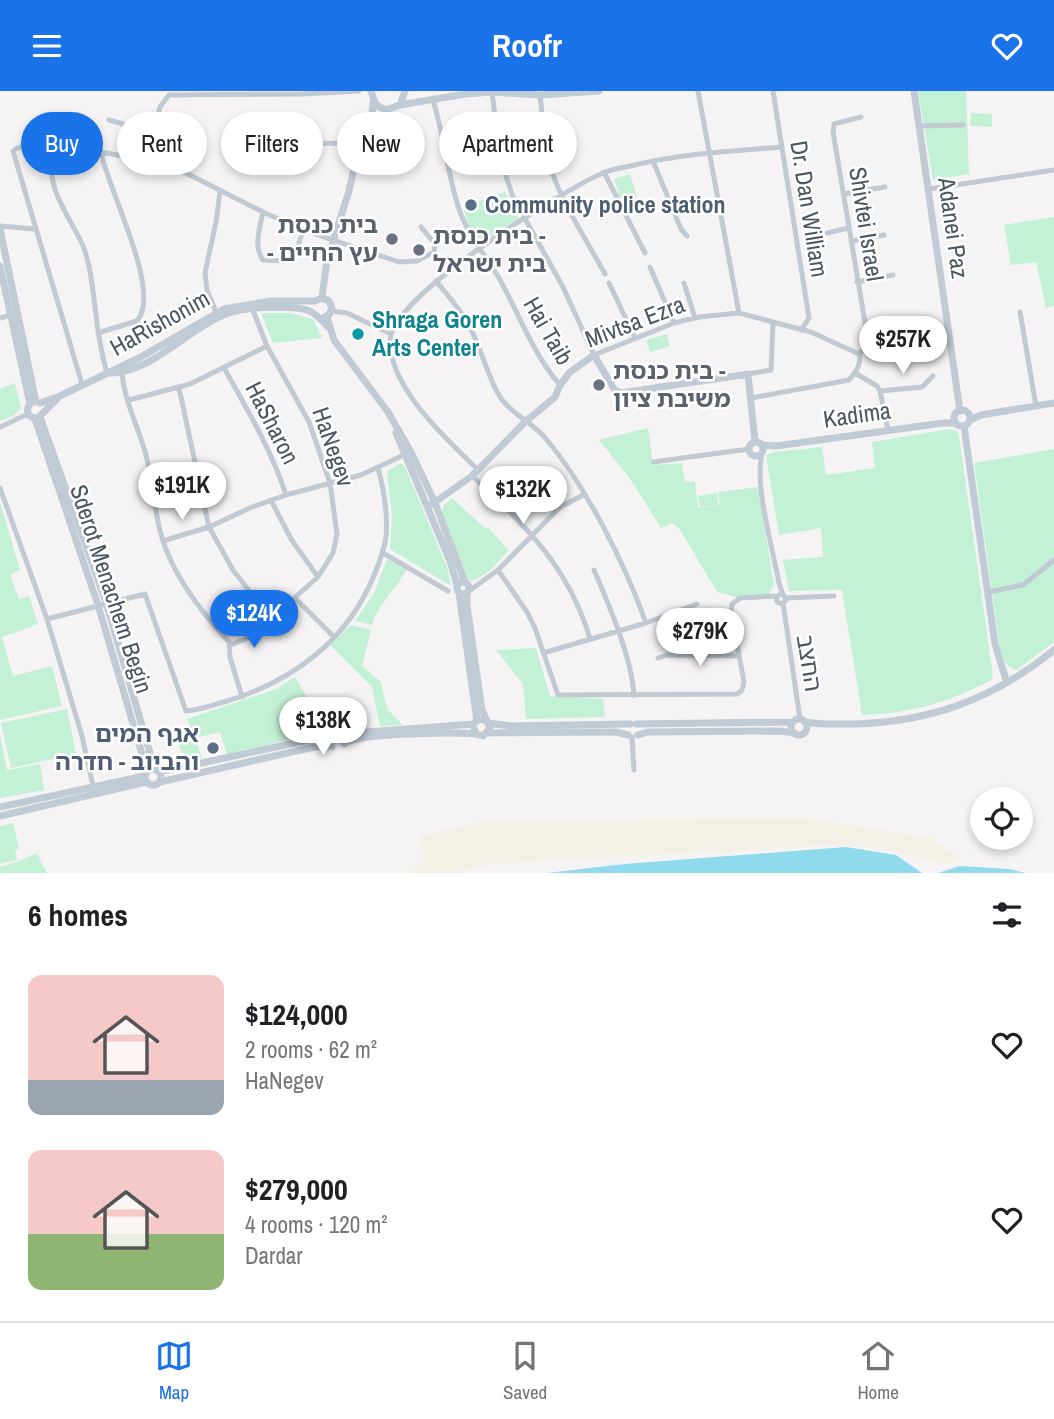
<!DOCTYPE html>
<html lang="en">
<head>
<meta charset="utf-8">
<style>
	body { margin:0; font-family:"Archivo Narrow","Noto Sans Hebrew",sans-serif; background:#f6f6f6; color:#202124; height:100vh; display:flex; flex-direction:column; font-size:26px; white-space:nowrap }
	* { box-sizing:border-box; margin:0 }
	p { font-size:23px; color:#757577 }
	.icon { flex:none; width:38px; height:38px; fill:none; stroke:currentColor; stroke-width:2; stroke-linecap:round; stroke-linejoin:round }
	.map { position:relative; height:782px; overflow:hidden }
	.side { display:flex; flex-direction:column; background:#fff; flex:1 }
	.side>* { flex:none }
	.top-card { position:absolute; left:21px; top:21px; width:700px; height:63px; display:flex; gap:14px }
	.tools { position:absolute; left:970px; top:696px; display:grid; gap:14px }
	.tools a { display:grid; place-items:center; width:63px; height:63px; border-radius:50%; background:#fff; box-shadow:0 4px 10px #0003; font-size:35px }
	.price { position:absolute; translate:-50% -60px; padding:0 16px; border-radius:24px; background:#fff; color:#222; font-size:23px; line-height:46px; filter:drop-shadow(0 2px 4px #0008) }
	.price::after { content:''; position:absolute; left:50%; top:42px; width:21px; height:16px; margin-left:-10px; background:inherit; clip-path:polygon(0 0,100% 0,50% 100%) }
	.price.active { background:#1a73e8; color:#fff }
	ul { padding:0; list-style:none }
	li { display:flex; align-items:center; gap:21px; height:175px; padding:0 28px }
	li span { display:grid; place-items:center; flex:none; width:196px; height:140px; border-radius:14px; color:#555 }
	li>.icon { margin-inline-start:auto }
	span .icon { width:84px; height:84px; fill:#fffc; stroke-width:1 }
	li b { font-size:30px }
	h2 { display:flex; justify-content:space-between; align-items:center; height:84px; padding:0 28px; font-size:30px }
	.pill { padding:0 24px; border-radius:32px; background:#fff; box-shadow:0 4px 10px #0003; font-size:24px; line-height:63px }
	.pill.active { background:#1a73e8; color:#fff }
	header { display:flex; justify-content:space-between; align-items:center; height:91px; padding:0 28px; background:#1a73e8; color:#fff; font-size:32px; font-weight:800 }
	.tabs { display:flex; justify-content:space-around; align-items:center; height:98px; border-top:2px solid #e0e0e0; background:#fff; font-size:19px; color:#757577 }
	.tabs a { display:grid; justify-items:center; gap:4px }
	.tabs .active { color:#1a73e8 }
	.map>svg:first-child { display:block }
	.green { fill:#c3f1d5 }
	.sand { fill:#f5f0e5 }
	.water { fill:#90daee }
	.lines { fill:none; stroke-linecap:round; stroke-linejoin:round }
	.street { stroke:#c1cad2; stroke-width:5 }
	.secondary { stroke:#c1cbd6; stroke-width:7 }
	.service-dot { fill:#5c6f8a; stroke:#fff; stroke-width:2.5 }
	.worship-dot { fill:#6b7280; stroke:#fff; stroke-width:2.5 }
	.culture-dot { fill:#0f9aa8; stroke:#fff; stroke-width:2.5 }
	.labels { text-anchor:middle; stroke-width:5; stroke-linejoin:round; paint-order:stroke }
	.service-label { font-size:24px; font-weight:bold; fill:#4e5e75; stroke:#fff; text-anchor:start }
	.street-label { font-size:24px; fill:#4a5661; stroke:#fff }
	.worship-label { font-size:24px; font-weight:bold; fill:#5b616d; stroke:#fff; text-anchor:start }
	.culture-label { font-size:24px; font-weight:bold; fill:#0d838f; stroke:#fff; text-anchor:start }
</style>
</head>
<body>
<header><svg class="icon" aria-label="menu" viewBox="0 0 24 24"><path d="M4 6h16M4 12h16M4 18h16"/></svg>Roofr<svg class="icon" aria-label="heart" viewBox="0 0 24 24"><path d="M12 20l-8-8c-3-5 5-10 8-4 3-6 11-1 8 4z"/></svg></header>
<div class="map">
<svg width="1054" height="782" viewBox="0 0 1054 782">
	<rect width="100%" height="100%" fill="#f5f3f3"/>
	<!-- green -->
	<path class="green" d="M918,0H966L969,83L933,89Z
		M971,22L992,23V36L970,35Z
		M630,83L637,106L622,111L614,88Z
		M505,101L519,127L480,152L469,136L463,116Z
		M1054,126V215L1046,217L1036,171L1011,174L1004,134Z
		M261,222H290L313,228L322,247L273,252Z
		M667,243L670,255L650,261L646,249Z
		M15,292L21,317L14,324L0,330V298Z
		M648,337L653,374L682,372L685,391L695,390L698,417L718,414L700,416L698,405L717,402L718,414H720L718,401L758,396L774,494L769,503L740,507L717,501L679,437L672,432L661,437L631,389L599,349Z
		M950,338L957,340L959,345L993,585L991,589C951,611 908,623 862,624L842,499L789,500L783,469L823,466L821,437L779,444L766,364L774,361L822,356L826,384L875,377L872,351Z
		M1054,358V551L1017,579C1003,575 1002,565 999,552L974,372Z
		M401,372L405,376L447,476L451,495L390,458L392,424L387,383L389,379Z
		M452,407L486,438L488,436L508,459C498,472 488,484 471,490L467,487L442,421L444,414Z
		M0,411L20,479L10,484L19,508L29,505L38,533L2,546L13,585L52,575L62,615L0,629Z
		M387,468L407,478C396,499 379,511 372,534L355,530L374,502Z
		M351,534L371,539L362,575L381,591L387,618L403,634L380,635L372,596L330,554Z
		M536,557L550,605L603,608L605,626L526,628L523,593L496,559Z
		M295,586L327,640L227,663L220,641L195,647L202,667L185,671L175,642L190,636L187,628L276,598Z
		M67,618L76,663L11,677L1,632Z
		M0,643L7,679L40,673L44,699L0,707Z
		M13,732L19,758L15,759L17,769L0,773V735Z
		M37,762L47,782H0V776L19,770Z"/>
	<!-- sand -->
	<path class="sand" d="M807,727L931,747L961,768L944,773L878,756L819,755L490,773L458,782H409L425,770L420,746L422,744L490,729Z"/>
	<!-- water -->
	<path class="water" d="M846,756L896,764L922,782H547L625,773Z
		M960,775L1009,778L1026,782H938Z"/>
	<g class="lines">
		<!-- street -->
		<path class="street" d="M698,0L739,222
			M773,0L809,227L801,239
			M492,1L500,67L513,106L563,196L594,264L674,232L699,226L739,222L811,241L859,263C862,273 855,282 849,289L751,307
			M540,4C543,27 543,52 550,75C562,113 586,148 605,183
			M433,9C444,44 447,82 459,118C468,144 485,164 499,187C519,223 533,263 560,294
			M109,29L176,48
			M919,35L963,34
			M154,43L160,16L169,4L303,3L359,0
			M287,57L318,52L360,53
			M56,60L64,58L101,61L151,70L186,82L263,121L303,139L399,171L417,170L434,161L435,153L421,136
			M56,60C45,54 22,52 13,60L82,293
			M56,60C39,93 75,131 85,160C92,181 93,203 96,224C98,244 102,263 107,283
			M653,70L681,138L687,145
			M604,81L645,162
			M929,98L1054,79
			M844,103L885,96
			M263,121C260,137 253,155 263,169L289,170L294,168L303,139
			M0,135L34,138
			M827,142L849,137
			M852,150L884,144
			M650,176L674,232
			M436,190C451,208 466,225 475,247C484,267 489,288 500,306C513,325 533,331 547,349C587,397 625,473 646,532
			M857,191L893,184
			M609,192L635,247
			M684,192L695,227
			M332,220L347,222L391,243
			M216,221L207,199L205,182L216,131L220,101
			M1020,221L1036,315
			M0,227L11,224
			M98,242L137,230C163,201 107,97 101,61
			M867,255L899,251
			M859,263L867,255V243L833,41L834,33L861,26
			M224,277C247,318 271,358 286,404
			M122,279C123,309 140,339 147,368C153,394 154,421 162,447C174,486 202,522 229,551L230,566L242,606
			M855,282L877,295L880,300L888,339
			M748,283L771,279L773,231
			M179,297L209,436L233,479L271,528
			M880,300L922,296L933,285
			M129,309L190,293L267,255
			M0,336L28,323
			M762,363C754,394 773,458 779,492L783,504
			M653,371L749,358
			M478,379C447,348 390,298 390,250C390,206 563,99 603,82C614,77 628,76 639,73C687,62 734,60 782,56
			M472,385C526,435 569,476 590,548
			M0,397L47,528L82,645L93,695
			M271,409L291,448L318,486
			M163,450L209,436L252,416L286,404L361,384L406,363
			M383,462L448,500
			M498,479L527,521L535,537L558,604L737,603L742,599L744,591L731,520L732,513L740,507L777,505
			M594,479C609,514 632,567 634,605
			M469,500L498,479L559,417L583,404
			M988,501L1023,494L1054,469
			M776.5 508a4.5 4.5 0 1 1 9 0a4.5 4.5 0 1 1-9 0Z
			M785,507L834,505
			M296,508L334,546
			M783,512L800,628
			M668,524L676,545
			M47,528L145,503L186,620C200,619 213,614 227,610C294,590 349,548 375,482C380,470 384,458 386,446C388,423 384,399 378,377
			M229,551L233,553L250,546L318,486L333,462L337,443L330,392L309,331L267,255L252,217
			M543,562L646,532L697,513
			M658,567L667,564L739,565
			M632,646L634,679"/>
		<!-- secondary -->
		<path class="secondary" d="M371,0L376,14L386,19L400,14L405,0
			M914,0L960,320
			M400,14L465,3L492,1L540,4L599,0
			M0,138L36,311
			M0,175L30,313C24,320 29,328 38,327L57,308
			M322,207L327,169L349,100L363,37L372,24L373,11
			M322,207L329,210L332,217L329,224L323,227
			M327,226L334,249L388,321L411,361L435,412L465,491
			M111,282C155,280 187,238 226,223C243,217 263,216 280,216C306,217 310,216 328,236
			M40,312L60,305L139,267L224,218L271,210H315L322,207
			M954 327a8 8 0 1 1 16 0a8 8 0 1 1-16 0Z
			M40,326L106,511L155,679
			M35,328L98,514L147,680
			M970,329L981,324L1054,312
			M964,335L995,553L1007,592
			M396,342L450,470L457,494
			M749 358a7 7 0 1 1 14 0a7 7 0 1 1-14 0Z
			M762,354L776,355L943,332H956
			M428,416L472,385L526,330L555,306L560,294L570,281L594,264L614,298L621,302L748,283L755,351
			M457 497a6 6 0 1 1 12 0a6 6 0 1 1-12 0Z
			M459,502L477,630
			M467,502V515L482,619L490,637L483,645L476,643L473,635C475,629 480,627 486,630
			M791 636a8 8 0 1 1 16 0a8 8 0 1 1-16 0Z
			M805,631C821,634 837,633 854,633C930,631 994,608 1054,559
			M488,632L511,635L630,633
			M636,633L793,631
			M488,642L616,641L628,644
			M340,643L474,633
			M638,644L648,641L780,640L794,642
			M344,653C357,642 455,641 476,643
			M145 686a8 8 0 1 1 16 0a8 8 0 1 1-16 0Z
			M159,681L332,644
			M160,691L296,660L325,654L332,656
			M0,716L144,685
			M0,725L146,691"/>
	</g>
	<!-- markers -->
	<g class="service-dot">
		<circle cx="471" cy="114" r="7"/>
		<circle cx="213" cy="657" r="7"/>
	</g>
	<g class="worship-dot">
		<circle cx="392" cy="148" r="7"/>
		<circle cx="419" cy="159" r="7"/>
		<circle cx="599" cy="294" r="7"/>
	</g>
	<circle class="culture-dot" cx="358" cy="243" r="7"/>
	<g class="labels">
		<!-- service labels -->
		<g class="service-label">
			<text x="485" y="122">Community police station</text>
			<text x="199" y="651" text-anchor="end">אגף המים<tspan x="199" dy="28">והביוב - חדרה</tspan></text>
		</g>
		<!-- street labels -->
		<g class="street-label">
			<text transform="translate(809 118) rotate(81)" y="8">Dr. Dan William</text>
			<text transform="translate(866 133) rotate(81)" y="8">Shivtei Israel</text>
			<text transform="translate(953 137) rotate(82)" y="8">Adanei Paz</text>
			<text transform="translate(635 231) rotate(-21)" y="8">Mivtsa Ezra</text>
			<text transform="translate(160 232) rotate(-29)" y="8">HaRishonim</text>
			<text transform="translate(548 240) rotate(60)" y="8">Hai Taib</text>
			<text transform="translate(857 324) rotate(-8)" y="8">Kadima</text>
			<text transform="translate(272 332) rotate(63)" y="8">HaSharon</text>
			<text transform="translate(333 356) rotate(71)" y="8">HaNegev</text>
			<text transform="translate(111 498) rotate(72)" y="8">Sderot Menachem Begin</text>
			<text transform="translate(809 572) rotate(81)" y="8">החצב</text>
		</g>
		<!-- worship labels -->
		<g class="worship-label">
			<text x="378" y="142" text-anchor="end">בית כנסת<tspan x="378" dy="28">- עץ החיים</tspan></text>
			<text x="433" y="153">בית כנסת -<tspan x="433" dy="28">בית ישראל</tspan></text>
			<text x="613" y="288">בית כנסת -<tspan x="613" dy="28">משיבת ציון</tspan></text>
		</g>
		<!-- culture labels -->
		<g class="culture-label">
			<text x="372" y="237">Shraga Goren<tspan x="372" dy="28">Arts Center</tspan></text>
		</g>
	</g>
</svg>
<div class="tools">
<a><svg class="icon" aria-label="locate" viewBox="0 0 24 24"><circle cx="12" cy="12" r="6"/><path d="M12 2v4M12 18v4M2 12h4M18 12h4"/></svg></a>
</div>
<b class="price" style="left:903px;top:285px">$257K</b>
<b class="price" style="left:182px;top:431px">$191K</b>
<b class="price" style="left:523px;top:435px">$132K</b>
<b class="price active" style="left:254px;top:559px">$124K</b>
<b class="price" style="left:700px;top:577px">$279K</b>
<b class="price" style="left:323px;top:666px">$138K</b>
<div class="top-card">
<a class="pill active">Buy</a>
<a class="pill">Rent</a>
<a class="pill">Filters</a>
<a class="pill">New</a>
<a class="pill">Apartment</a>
</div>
</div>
<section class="side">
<h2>6 homes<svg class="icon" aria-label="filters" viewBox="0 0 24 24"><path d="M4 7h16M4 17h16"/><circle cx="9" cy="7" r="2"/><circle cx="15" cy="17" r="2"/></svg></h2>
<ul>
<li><span style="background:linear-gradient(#f6c9c9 75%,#9aa5b1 0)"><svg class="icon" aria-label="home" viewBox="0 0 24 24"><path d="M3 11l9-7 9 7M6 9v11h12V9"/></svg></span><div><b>$124,000</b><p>2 rooms · 62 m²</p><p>HaNegev</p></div><svg class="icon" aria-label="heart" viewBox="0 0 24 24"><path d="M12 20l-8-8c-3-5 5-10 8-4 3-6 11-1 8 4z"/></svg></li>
<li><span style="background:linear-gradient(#f6c9c9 60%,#8fb573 0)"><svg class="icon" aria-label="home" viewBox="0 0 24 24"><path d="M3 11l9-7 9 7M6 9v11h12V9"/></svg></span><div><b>$279,000</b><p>4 rooms · 120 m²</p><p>Dardar</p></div><svg class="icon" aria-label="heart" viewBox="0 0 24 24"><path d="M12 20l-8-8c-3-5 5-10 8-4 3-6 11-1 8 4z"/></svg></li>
</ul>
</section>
<nav class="tabs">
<a class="active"><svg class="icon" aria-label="map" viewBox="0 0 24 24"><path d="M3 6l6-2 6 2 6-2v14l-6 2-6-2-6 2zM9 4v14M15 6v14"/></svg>Map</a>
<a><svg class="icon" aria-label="saved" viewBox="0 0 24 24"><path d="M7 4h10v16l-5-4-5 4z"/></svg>Saved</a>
<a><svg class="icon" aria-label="home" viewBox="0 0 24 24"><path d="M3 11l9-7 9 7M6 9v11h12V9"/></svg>Home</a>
</nav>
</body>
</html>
